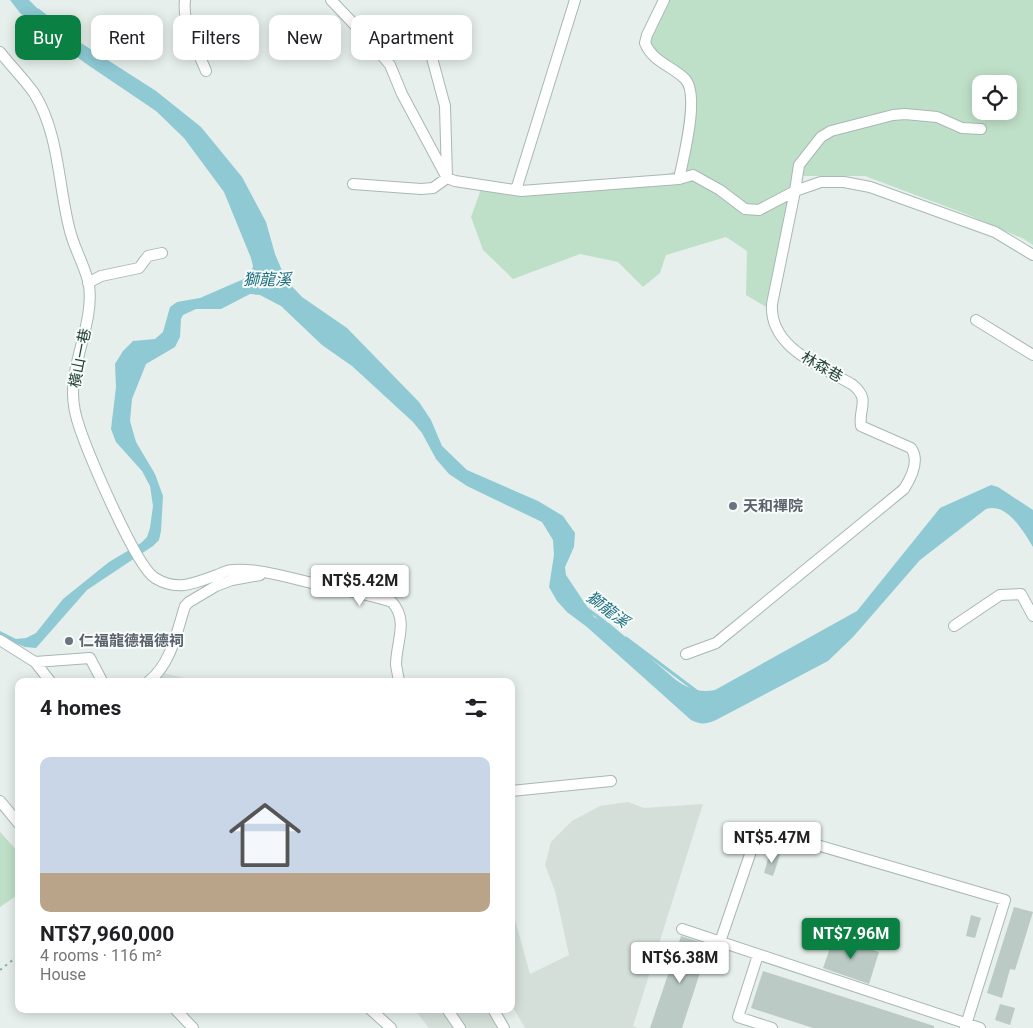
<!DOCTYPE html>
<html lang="en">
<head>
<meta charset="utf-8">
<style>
	body { margin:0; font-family:Roboto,"Noto Sans TC",sans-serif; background:#f6f6f6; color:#202124; height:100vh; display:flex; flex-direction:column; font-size:19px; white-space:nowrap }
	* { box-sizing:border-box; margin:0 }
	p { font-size:16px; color:#757577 }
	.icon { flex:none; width:28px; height:28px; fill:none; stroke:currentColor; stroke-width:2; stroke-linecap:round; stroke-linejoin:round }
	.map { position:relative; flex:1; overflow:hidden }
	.side { position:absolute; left:15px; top:678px; width:500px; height:335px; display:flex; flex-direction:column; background:#fff; border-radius:10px; box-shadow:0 2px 12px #0003 }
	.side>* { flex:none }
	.top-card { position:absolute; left:15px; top:15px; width:500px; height:45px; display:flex; gap:10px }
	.buttons { position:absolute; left:972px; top:75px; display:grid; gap:10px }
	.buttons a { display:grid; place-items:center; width:45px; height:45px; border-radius:10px; background:#fff; box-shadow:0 2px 12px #0003; font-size:25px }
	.price { position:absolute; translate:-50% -42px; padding:0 11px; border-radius:5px; background:#fff; color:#222; font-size:16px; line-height:32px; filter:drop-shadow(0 1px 2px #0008) }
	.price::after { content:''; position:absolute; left:50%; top:30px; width:15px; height:11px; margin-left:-8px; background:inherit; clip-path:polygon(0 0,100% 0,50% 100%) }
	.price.active { background:#0b8043; color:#fff }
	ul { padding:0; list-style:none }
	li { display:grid; align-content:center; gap:10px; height:265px; padding:0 25px }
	li span { display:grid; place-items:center; height:155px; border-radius:10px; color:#555 }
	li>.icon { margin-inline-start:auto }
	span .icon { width:90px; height:90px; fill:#fffc; stroke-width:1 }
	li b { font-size:21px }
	h2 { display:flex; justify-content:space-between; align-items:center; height:60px; padding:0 25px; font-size:21px }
	.pill { padding:0 18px; border-radius:10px; background:#fff; box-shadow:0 2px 12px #0003; font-size:18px; line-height:45px }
	.pill.active { background:#0b8043; color:#fff }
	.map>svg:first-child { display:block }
	.built { fill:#d4dfda }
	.green { fill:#bfe0c8; fill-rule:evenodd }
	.water { fill:#8ec9d4 }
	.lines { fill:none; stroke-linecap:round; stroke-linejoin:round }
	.stream { stroke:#8ec9d4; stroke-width:3 }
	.building { fill:#bbcac4 }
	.minor-casing { stroke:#a8b8b2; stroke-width:12 }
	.path { stroke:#86b3a5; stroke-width:2; stroke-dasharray:2.5 4; stroke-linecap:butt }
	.minor { stroke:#fff; stroke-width:10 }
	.worship-dot { fill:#6b7280; stroke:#f7fbf9; stroke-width:2 }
	.labels { text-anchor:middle; stroke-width:4; stroke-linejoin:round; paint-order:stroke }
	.street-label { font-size:15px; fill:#24423a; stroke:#f7fbf9 }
	.worship-label { font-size:15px; font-weight:bold; fill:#5b616d; stroke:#f7fbf9; text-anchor:start }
	.water-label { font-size:16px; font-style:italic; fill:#1c6f80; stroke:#f7fbf9 }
</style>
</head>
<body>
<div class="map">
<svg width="1033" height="1028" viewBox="0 0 1033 1028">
	<rect width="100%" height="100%" fill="#e6efeb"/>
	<!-- built -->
	<path class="built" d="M162,673L199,681H155Z
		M628,802L644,808L703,804L633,1026L638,1028H525L511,1004V914L514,916L530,974L569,955L555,891L545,865L551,842L572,821L600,806Z
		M414,1009H486L499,1028H429Z"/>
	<!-- green -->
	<path class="green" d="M660,0H1033V245L1024,239L966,214L865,176H794L773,311L746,295L747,251L726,237L666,255L660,273L643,287L618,262L580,254L513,279L483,250L471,217L481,189L555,190L662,176L685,168L693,84L671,63L641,41L652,12ZM981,84H1009V111H981Z
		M0,832L19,853V894L0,907Z"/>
	<!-- water -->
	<path class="water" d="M10,0H29L56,27L156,91L201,127L242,177L266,222L275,254L286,280L302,297L347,328L419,402L431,420L442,446L467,470L538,501L563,516L575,533L574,547L565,567L566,575L594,617L609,623L676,680C689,689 699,693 715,690L857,611L940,508L991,485L998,487L1033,510V547C1024,532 1007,502 986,509L920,560L853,637L828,661L716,720C706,724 701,725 691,720L587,627L567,612L557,601L549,587L554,555L553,540L542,522L467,486L449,474L436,459L422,433L413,422L352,366L322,345L281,306L260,295L250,294L221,309H196L183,315L181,319L180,337L175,347L146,364L132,399L130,421L136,442L155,474L163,496L161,531L159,540L153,546L87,590L36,648L25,647L0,637V631L16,639L26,638L36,633L63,599L109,562L141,543L147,537L150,528L153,506L150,486L142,471L116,442L111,429L116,387L115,364L123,351L133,341L155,339L163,332L170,307L177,302L200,298L246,278L251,273L253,266L251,258L224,192L184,138L156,111L85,63L20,13Z"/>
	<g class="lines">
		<!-- stream -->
		<path class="stream" d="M38,10L76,40
			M586,608L605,622
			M626,638L699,693"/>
	</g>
	<!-- building -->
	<path class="building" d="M770,852L780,855L773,876L764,873Z
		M1014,907L1033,912L1015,970L1010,969L1002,998L987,993Z
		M971,915L981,918L975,938L966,936Z
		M681,936L709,945L682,1028H650Z
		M834,937L879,952L869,984L823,968Z
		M763,971L934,1026V1028H813L751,1008Z
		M1000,1004L1015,1008L1010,1025L995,1020Z"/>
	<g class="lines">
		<defs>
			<path id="minor" d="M185,0C182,24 197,49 206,71
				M331,0L370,41L390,65L402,94L447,178L455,181L521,191L679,179L693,175L720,190L745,209L759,210L795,191L799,165L821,137L831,131L893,115L905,114L937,117L962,128L981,129
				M664,0L647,35L645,43C653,62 670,65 684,78C701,92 683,159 679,179
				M0,52C11,66 24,79 34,93C59,133 58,183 69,227C73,247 85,265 89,285C94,321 73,357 73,393C73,405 76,418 80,429C89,455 136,567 155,578C178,592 194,583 217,575C222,573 227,570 232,570C260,568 289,578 316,584C341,590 368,594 392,602C409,621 396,642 396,665C397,670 398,676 399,681
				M353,184L421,189L433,188L447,178L445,106L431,54
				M516,190L575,0
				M88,283L101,276L139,268L148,256L162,253
				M976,320L1033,355
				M954,626L1000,595L1021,594L1033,616
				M0,640L35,662L50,681
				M686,654L716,643L904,489C911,478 920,460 911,448L861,426C858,408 871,400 853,385C821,366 769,348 772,304L795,191L821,182H844L870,187L995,232L1033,255
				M35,662L90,658L102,681
				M149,681C171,664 177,631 185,606L189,602L216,586L232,580L260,575
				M511,791L611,781
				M0,801L19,824
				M682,929L980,1028
				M720,942L759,828L1005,900L965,1028
				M758,955L738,1017L772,1028
				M175,1009L193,1028
				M370,1009L391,1028
				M447,1009L460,1028
				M493,1009L504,1028"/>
		</defs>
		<!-- minor casing -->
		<use href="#minor" class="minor-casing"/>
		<!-- path -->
		<path class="path" d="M0,970L19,955"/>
		<!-- minor -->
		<use href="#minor" class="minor"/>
	</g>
	<!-- markers -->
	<g class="worship-dot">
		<circle cx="733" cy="506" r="5"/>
		<circle cx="69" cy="641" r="5"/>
	</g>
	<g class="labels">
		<!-- street labels -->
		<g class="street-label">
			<text transform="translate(80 358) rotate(-79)" y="5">橫山一巷</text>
			<text transform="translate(822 367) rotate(30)" y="5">林森巷</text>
		</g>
		<!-- worship labels -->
		<g class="worship-label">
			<text x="743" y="511">天和禪院</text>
			<text x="79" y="646">仁福龍德福德祠</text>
		</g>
		<!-- water labels -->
		<g class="water-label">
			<text x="267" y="285">獅龍溪</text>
			<text transform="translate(608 609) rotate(37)" y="6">獅龍溪</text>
		</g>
	</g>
</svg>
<div class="buttons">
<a><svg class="icon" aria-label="locate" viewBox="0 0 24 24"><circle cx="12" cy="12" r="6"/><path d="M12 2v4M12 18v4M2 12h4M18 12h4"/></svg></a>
</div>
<b class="price" style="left:360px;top:607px">NT$5.42M</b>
<b class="price" style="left:772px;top:864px">NT$5.47M</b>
<b class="price active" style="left:851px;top:960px">NT$7.96M</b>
<b class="price" style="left:680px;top:984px">NT$6.38M</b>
<div class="top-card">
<a class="pill active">Buy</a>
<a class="pill">Rent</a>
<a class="pill">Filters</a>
<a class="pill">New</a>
<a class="pill">Apartment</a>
</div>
<section class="side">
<h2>4 homes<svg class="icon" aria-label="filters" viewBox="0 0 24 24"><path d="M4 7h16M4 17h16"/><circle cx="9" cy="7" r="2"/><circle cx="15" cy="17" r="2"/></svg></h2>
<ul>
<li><span style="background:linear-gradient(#c9d6e8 75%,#b9a48a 0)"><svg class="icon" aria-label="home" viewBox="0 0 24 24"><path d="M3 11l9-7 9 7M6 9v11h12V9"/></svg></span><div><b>NT$7,960,000</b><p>4 rooms · 116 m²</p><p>House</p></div></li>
</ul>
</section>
</div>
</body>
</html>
